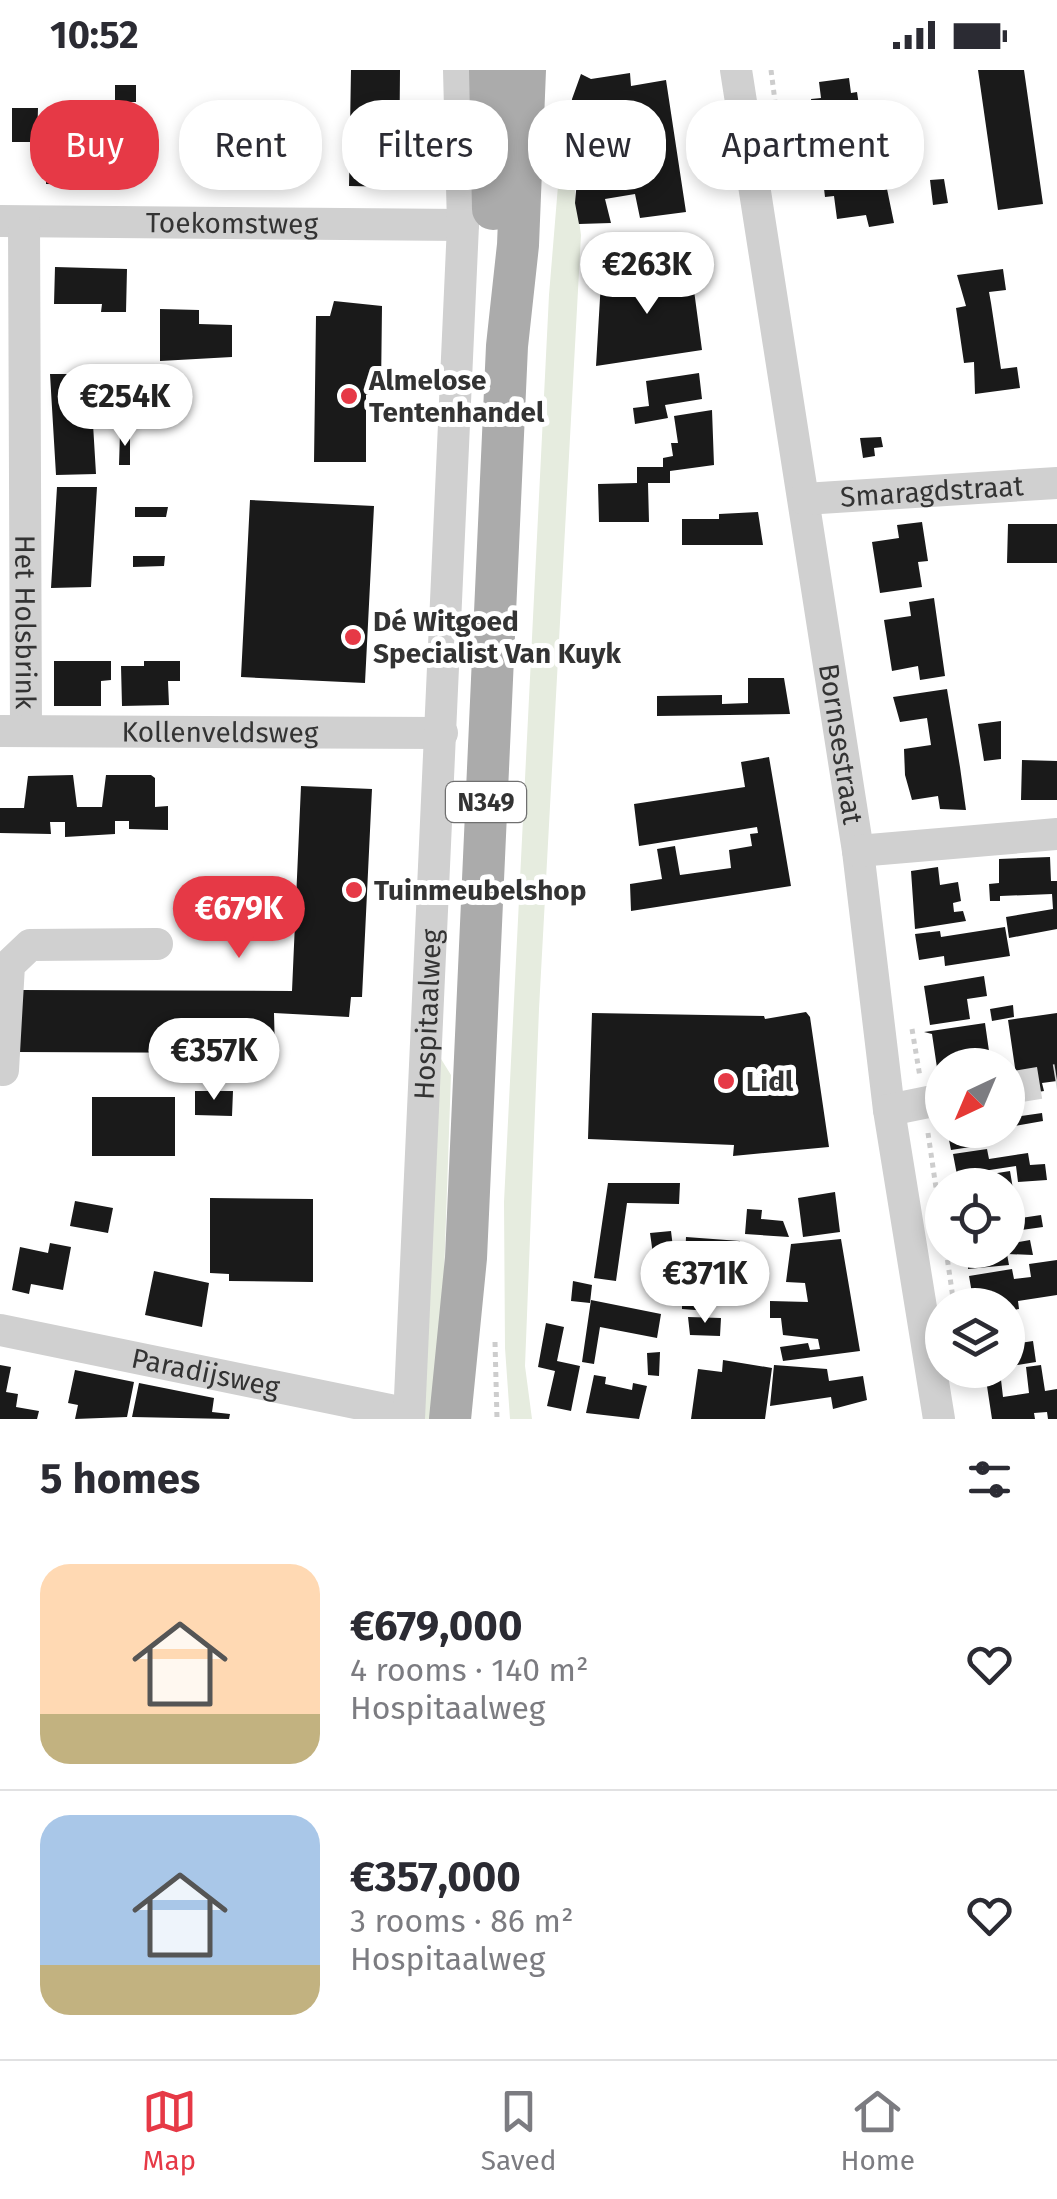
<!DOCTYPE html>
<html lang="en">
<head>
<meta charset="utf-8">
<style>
	body { margin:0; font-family:"Fira Sans",sans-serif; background:#f2f2f3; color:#2b2b33; height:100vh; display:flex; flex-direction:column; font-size:38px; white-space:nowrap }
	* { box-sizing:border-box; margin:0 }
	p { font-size:32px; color:#7c7c81 }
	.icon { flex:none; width:55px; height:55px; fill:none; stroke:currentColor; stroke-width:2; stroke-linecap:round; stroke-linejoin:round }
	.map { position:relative; height:1349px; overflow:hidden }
	.side { display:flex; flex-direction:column; background:#fff; flex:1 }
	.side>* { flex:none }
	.hud { position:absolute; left:30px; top:30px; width:998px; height:90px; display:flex; gap:20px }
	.needle { width:65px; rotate:224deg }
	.buttons { position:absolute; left:925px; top:978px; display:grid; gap:20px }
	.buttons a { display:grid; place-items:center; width:100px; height:100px; border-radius:50%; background:#fff; box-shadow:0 5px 15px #0003; font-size:50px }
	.price { position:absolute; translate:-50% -85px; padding:0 22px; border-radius:35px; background:#fff; color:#222; font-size:32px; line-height:65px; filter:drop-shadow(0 2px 5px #0008) }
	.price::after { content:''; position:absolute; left:50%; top:60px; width:30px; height:22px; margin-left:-15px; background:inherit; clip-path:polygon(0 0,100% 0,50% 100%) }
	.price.on { background:#e63946; color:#fff }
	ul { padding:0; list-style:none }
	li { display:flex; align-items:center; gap:30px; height:250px; padding:0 40px }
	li+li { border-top:2px solid #e1e1e2 }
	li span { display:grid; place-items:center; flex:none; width:280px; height:200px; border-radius:30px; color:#555 }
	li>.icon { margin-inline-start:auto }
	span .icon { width:120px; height:120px; fill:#fffc; stroke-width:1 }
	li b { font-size:42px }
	h2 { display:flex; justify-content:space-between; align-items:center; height:120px; padding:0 40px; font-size:42px }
	.tag { padding:0 35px; border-radius:40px; background:#fff; box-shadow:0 5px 15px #0003; font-size:35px; line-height:90px }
	.tag.on { background:#e63946; color:#fff }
	.status { display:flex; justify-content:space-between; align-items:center; height:70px; padding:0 50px; background:#fff; direction:ltr }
	.status svg { height:28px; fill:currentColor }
	.tab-bar { display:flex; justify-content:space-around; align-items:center; height:140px; border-top:2px solid #e1e1e2; background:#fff; font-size:28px; color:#7c7c81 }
	.tab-bar a { display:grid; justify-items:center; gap:5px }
	.tab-bar .on { color:#e63946 }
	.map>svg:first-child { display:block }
	.green { fill:#e6ecdf }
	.building { fill:#1a1a1a }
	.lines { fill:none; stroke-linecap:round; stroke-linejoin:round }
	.minor-tunnel { stroke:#d6d6d6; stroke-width:32; stroke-dasharray:32 16; stroke-linecap:butt }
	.path { stroke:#cdcdcd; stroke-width:5; stroke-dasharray:5 5; stroke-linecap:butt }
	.minor { stroke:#d0d0d0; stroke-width:32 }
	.major { stroke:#ababab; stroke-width:42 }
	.poi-dot { fill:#e63946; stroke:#fff; stroke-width:4 }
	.labels { text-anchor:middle; stroke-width:10; stroke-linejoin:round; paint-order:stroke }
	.shield { fill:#fff; stroke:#707070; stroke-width:2.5 }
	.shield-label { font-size:25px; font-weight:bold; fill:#333 }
	.street-label { font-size:28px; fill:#333; stroke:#fff }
	.poi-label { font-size:28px; font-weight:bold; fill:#333; stroke:#fff; text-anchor:start }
</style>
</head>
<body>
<div class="status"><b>10:52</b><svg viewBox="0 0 49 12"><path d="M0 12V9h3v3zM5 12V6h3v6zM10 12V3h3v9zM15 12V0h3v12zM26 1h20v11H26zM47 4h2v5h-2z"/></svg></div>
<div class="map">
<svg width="1057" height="1349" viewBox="0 0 1057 1349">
	<rect width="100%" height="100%" fill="#fff"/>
	<!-- green -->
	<path class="green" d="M564,43L581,165L539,939L525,1296L532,1349H510L505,1278L504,1132L549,225Z
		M438,984L451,1005L439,1349H421Z"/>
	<!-- building -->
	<path class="building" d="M351,0H400L399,117L349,116Z
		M978,0H1024L1043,134L998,140Z
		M630,3L631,16L666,10L686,142L640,148L635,124L605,129L611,153L579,154L575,133L578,99L571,101L567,75L572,29L581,4L591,9Z
		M849,8L851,23L857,22L862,56L897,51L899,72L878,75L894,153L869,157L866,145L837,149L834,126L825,127L822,102L851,98L848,80L864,77L862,62L844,65L842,55L815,60L811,29L821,28L819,12Z
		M115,15H136V32H115Z
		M12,38H38L37,72H12Z
		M47,78L92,79L91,115L46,114Z
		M944,109L948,133L933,135L930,110Z
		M55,197L127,199L126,242H101L102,234H54Z
		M691,198L702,280L596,296L601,211Z
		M1003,199L1006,220L989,222L991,233L1001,299L1017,297L1020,318L975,324L974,292L964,293L956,238L966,236L957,205Z
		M334,231L382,236L381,320L366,325V392H314L316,246H330Z
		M160,239L199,240V254L232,255V287L160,291Z
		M147,303H180V329H147Z
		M699,303L702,329L665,335L668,348L635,354L633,338L649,336L646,311Z
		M50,304H90L96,404L56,405Z
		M127,313H138L137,346H126Z
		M712,340L714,395L670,401V413H648L649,452H599L598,414L637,413V397H663V388L673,386L671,373H678L674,346Z
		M120,363H130V395H119Z
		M881,367L883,377L874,378L875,386L863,388L860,368Z
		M57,417H97L91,517L51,518Z
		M250,430L374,436L365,613L241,607Z
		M135,437H168L166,447H135Z
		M758,442L763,475H682V449H719V444Z
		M922,452L928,491L918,492L922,517L880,523L872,472L899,468L897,455Z
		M1008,454H1057V493H1007Z
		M133,486H165L164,496L133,497Z
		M934,528L945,606L920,610L918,596L892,601L884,550L911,546L909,532Z
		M54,591H111V610L101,611V636H54Z
		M144,591H180V611H168L169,635L122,636L121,596H144Z
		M748,608H784L790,644L657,646V626L722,625V634L748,633Z
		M947,619L960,697L966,740L940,739L938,726L912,730L905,705L904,679L931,675L927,648L900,652L893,627Z
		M1001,651V689L984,691L978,654Z
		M769,687L791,816L631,841L630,814L662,809L657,779L675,776L680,805L731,798L729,780L752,776L750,764L758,763L757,757L639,776L634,734L745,717L741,692Z
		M1022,690L1057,691V730H1021Z
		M73,705L77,737H102L106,705H151L155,708V737L168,736V760L129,759V751H115V764L65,767V752H50L51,764L0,763V738H24L28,706Z
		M301,716L372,719L362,927H351L349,947L274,943L275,983L17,982L18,920L292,921Z
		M1050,787L1051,811H1057V859L1009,868L1006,847L1053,839L1052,824L1000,826V831H990L989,814L999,813V789Z
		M938,797L940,815L958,812L961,831L953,833L954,842L963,841L966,851L915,859L911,801Z
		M1005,857L1010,886L945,896L944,886L919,890L915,864L940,861L941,867Z
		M984,906L987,926L967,929L970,949L930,955L924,916Z
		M1013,935L1014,947L992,951L990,939Z
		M806,942L810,947L829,1077L733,1086L734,1075L588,1069L592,943L764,946L765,949Z
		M1057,943V1011L1042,1013L1044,1021L1019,1025L1008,950Z
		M985,953L991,995H942L940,1018L932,964L924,962Z
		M195,1021H233L232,1046L195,1045Z
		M92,1027H175V1086H92Z
		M1042,1043L1043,1051L1008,1057V1048Z
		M947,1060H988L990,1074L951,1080Z
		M987,1079L989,1089L1028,1083L1030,1095L1045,1094L1047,1110L1018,1112L1016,1096L957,1105L953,1084Z
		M1010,1101L1013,1119L1008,1120V1115H955L954,1110Z
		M608,1113H680L679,1134L627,1133L616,1211L594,1208Z
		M835,1122L840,1162L803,1167L798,1128Z
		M210,1128L313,1129V1212L229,1211V1204L210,1203Z
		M75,1131L113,1138L108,1163L70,1156Z
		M747,1139L762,1140L761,1149L783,1151L789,1167L745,1164Z
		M1041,1145L1043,1157L1008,1162V1150Z
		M671,1161L677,1210L657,1213L650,1163Z
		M686,1167L740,1171L739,1188L721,1189L739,1190L737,1210L684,1207Z
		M841,1169L860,1281L783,1291L780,1277L808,1273L810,1280L820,1279L818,1269L783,1265L781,1248H770V1231L808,1232L805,1213L786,1212L791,1174Z
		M1030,1170L1033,1185L1007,1184L1009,1195L968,1199V1181L1008,1180V1174Z
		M50,1173L71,1177L63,1220L31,1214L29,1224L12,1220L20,1177L48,1183Z
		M1057,1190V1225L1018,1231L1019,1239L1008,1241V1235H974L969,1206L1012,1199L1014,1209L1031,1207L1029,1194Z
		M154,1201L209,1213L202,1257L145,1245Z
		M682,1210L704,1212L708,1241L682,1239Z
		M573,1211L592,1215L590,1233L571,1231Z
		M591,1230L661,1244L657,1268L600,1257L594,1294L582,1292Z
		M688,1247L721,1248L720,1266L690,1265Z
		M546,1253L564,1257L557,1291L580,1296L571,1341L547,1336L555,1301L538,1297Z
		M1017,1255L1020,1273L1033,1271L1036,1292L1012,1296L1008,1257Z
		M660,1282L659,1306L648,1305L647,1283Z
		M723,1290L772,1298L765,1349H691L698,1299L722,1302Z
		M0,1295L11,1297L6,1322L18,1324L16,1337L39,1341L37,1349H0Z
		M774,1295L827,1299L829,1311L863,1306L867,1330L833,1339L831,1327L770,1336Z
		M1041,1295L1045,1321L1057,1319V1349H1048L1047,1342L1034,1343L1035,1349H992L985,1303L1000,1301L1003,1327L1029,1323L1026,1297Z
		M75,1300L134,1312L127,1347L75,1349L78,1335L68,1333Z
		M594,1305L606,1307L605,1314L632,1320L633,1313L647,1316L639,1349L586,1343Z
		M139,1313L214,1328L212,1342L230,1344L229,1349L132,1347Z"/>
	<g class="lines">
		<!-- minor-tunnel -->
		<path class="minor-tunnel" d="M1008,1018L1057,1010"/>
		<!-- path -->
		<path class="path" d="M771,0L781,78
			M912,959L920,1007
			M928,1063L942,1159
			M946,1180L954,1235
			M495,1272L497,1349"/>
		<!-- minor -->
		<g class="minor">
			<path id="s1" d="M736,0L858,781L889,1040L939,1349"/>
			<path id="s2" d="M0,151L463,155"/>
			<path id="s3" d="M24,152L26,661"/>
			<path id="s4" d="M804,429L1057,413"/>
			<path id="s5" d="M0,661L442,663"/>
			<path d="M858,781L1057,764"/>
			<path d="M3,1000L9,895L30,875L157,874"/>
			<path d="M889,1040L938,1030"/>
			<path id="s6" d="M0,1260L409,1344"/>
			<path id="s7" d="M409,1349L463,155L459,0"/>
		</g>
		<!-- major -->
		<path class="major" d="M490,0L493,139
			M450,1349L466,1188L507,276L518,175L525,0"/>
	</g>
	<!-- markers -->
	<g class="poi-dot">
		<circle cx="349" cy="326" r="10"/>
		<circle cx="353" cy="567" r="10"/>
		<circle cx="354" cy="820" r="10"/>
		<circle cx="726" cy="1011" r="10"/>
	</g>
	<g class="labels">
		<!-- shield labels -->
		<rect class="shield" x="446" y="712" width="80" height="40" rx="8"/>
		<g class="shield-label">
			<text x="486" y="741">N349</text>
		</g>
		<!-- street labels -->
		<g class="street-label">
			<text dy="10" stroke="none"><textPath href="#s2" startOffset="232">Toekomstweg</textPath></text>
			<text dy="10" stroke="none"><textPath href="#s4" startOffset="128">Smaragdstraat</textPath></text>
			<text dy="10" stroke="none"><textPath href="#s3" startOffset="400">Het Holsbrink</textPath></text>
			<text dy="10" stroke="none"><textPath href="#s5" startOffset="220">Kollenveldsweg</textPath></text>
			<text dy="10" stroke="none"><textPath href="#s1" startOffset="682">Bornsestraat</textPath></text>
			<text dy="10" stroke="none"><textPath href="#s7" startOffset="405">Hospitaalweg</textPath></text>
			<text dy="10" stroke="none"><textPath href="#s6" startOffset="210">Paradijsweg</textPath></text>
		</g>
		<!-- poi labels -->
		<g class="poi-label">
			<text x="369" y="320">Almelose<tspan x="369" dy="32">Tentenhandel</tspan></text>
			<text x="373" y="561">Dé Witgoed<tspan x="373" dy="32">Specialist Van Kuyk</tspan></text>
			<text x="374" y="830">Tuinmeubelshop</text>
			<text x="746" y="1021">Lidl</text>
		</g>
	</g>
</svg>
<div class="buttons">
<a><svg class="needle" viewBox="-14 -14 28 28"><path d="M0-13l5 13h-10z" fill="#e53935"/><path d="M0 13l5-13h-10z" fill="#7c7c81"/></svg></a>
<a><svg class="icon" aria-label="locate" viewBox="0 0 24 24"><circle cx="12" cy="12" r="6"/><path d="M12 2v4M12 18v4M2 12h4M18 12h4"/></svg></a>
<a><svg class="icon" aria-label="layers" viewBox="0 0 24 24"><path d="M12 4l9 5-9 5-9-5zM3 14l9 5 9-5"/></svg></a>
</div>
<b class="price" style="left:647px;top:247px">€263K</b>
<b class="price" style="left:125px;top:379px">€254K</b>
<b class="price on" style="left:239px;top:891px">€679K</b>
<b class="price" style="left:214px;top:1033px">€357K</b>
<b class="price" style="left:705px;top:1256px">€371K</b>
<div class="hud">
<a class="tag on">Buy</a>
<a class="tag">Rent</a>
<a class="tag">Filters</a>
<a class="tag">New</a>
<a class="tag">Apartment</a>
</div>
</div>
<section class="side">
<h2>5 homes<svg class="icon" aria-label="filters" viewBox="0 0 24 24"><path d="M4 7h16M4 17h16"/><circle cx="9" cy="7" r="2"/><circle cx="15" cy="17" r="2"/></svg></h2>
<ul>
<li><span style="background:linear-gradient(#ffd9b3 75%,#c2b280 0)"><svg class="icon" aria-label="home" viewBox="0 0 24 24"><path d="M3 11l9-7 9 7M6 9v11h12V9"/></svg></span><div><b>€679,000</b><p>4 rooms · 140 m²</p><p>Hospitaalweg</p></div><svg class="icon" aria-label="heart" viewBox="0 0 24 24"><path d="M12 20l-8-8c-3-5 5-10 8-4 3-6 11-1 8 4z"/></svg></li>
<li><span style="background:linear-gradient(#a9c7e8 75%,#c2b280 0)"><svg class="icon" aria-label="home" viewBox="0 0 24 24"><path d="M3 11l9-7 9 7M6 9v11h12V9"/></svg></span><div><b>€357,000</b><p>3 rooms · 86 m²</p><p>Hospitaalweg</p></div><svg class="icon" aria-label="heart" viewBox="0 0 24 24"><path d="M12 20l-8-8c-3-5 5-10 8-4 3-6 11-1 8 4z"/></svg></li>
</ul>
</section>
<nav class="tab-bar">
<a class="on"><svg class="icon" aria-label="map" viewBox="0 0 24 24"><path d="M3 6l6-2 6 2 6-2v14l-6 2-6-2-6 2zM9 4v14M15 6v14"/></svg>Map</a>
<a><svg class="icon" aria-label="saved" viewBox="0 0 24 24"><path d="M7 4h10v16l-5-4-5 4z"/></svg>Saved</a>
<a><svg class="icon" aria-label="home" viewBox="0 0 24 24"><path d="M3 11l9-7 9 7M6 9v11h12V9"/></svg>Home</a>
</nav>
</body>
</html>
